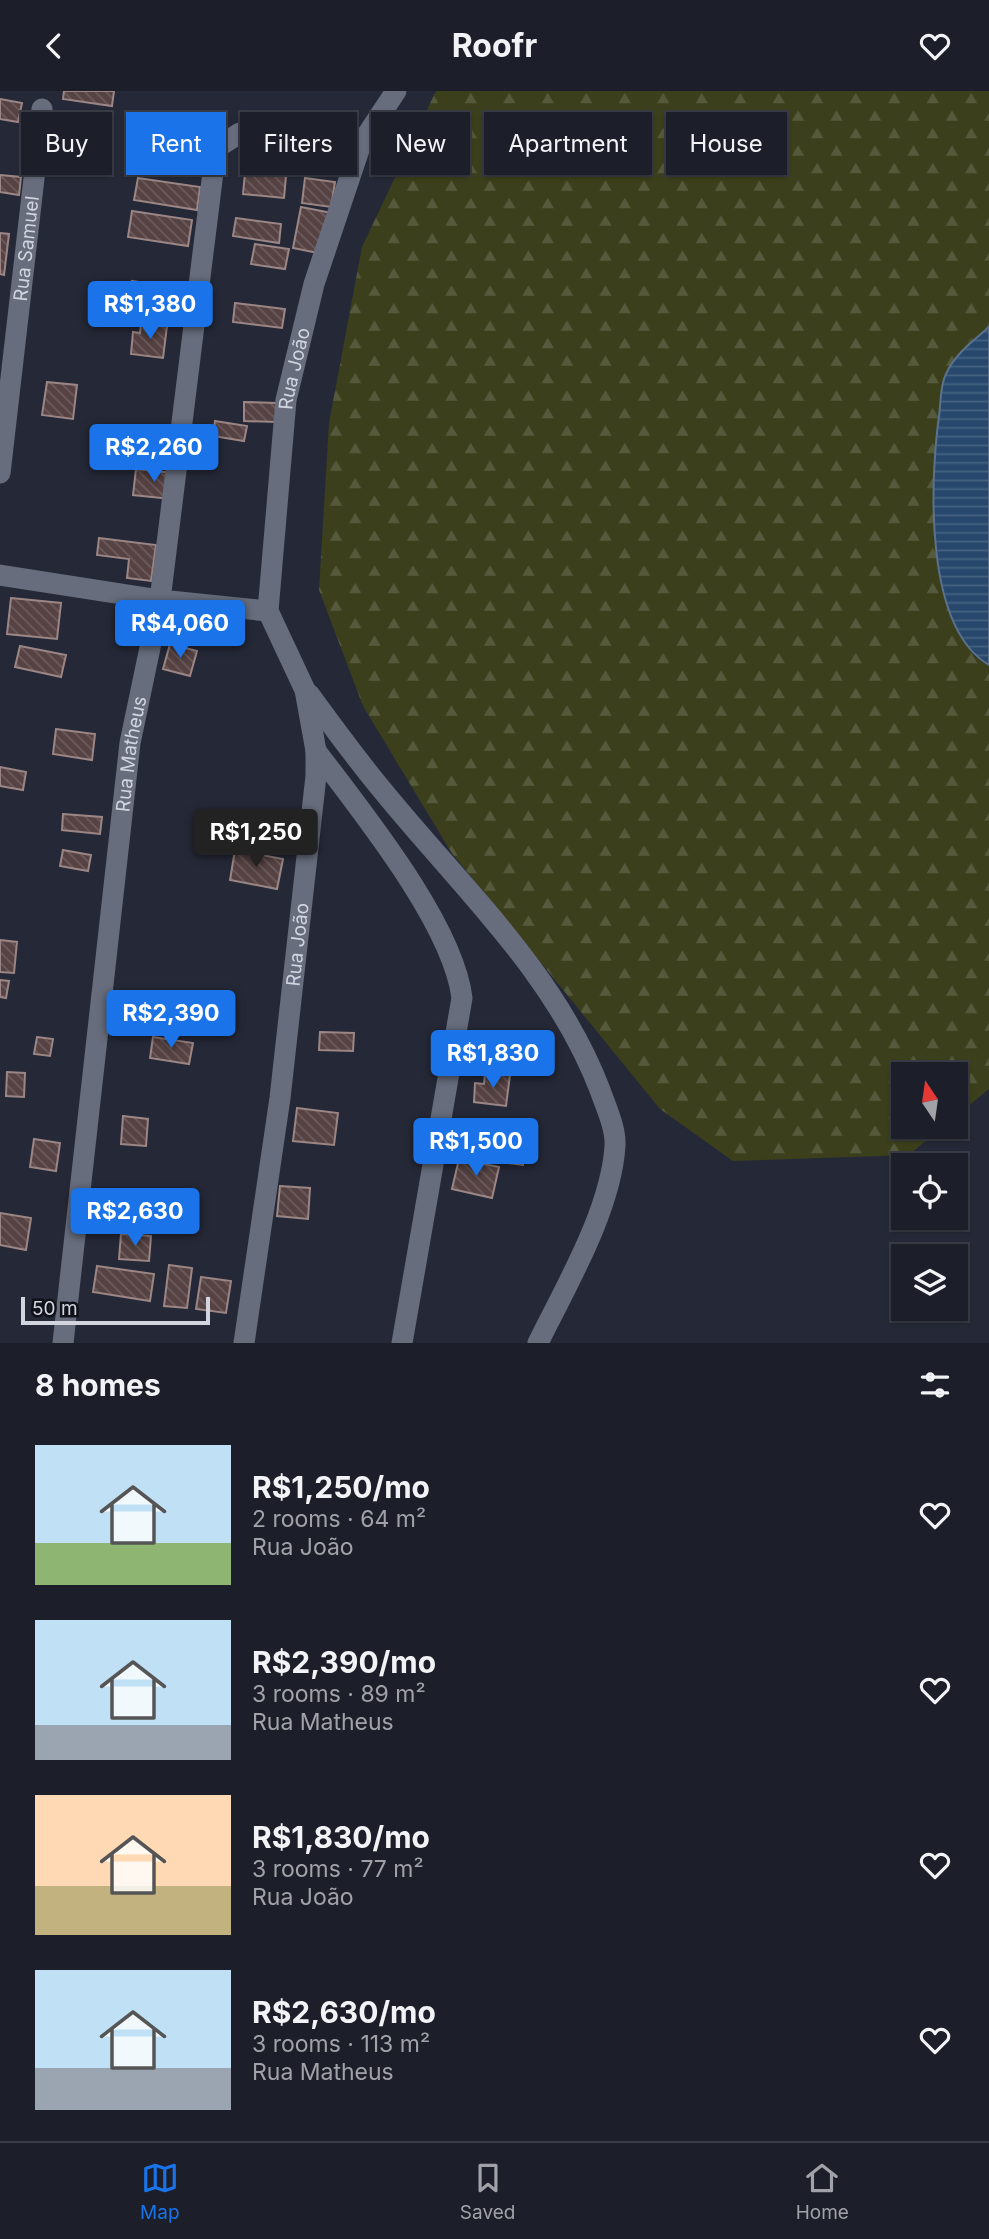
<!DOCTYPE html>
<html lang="en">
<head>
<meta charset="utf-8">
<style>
	body { margin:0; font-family:Inter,sans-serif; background:#292c35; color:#f1f3f6; height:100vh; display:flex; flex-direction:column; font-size:26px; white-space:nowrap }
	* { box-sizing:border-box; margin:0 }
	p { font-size:23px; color:#a0a2a8 }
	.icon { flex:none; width:38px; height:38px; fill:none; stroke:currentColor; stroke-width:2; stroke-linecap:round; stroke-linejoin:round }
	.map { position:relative; height:1252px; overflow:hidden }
	.drawer { display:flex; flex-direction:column; background:#1c1f29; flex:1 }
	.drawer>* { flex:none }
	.guide { position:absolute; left:21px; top:21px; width:948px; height:63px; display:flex; gap:14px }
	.needle { width:46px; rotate:347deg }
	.fabs { position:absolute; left:891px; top:971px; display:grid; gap:14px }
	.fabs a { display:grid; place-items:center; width:77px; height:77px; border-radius:0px; background:#1c1f29; box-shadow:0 2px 5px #0004,0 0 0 2px #3a3d46; font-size:35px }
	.scale { position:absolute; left:21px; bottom:18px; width:189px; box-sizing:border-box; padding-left:7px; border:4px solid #d2d5df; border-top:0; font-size:19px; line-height:24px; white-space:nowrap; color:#d2d5df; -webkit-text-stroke:5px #101219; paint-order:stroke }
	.price { position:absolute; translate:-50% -60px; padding:0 16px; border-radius:7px; background:#1a73e8; color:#fff; font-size:23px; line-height:46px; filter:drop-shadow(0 2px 4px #0008) }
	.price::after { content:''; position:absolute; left:50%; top:42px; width:21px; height:16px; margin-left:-10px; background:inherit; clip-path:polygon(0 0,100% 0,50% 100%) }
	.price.selected { background:#222; color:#fff }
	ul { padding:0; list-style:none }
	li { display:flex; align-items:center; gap:21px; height:175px; padding:0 35px }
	li span { display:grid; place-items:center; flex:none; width:196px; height:140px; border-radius:0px; color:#555 }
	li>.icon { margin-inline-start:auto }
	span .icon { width:84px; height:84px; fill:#fffc; stroke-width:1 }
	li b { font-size:30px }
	h2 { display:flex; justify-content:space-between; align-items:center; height:84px; padding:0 35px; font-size:30px }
	.chip { padding:0 24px; border-radius:0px; background:#1c1f29; box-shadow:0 2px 5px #0004,0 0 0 2px #3a3d46; font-size:24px; line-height:63px }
	.chip.selected { background:#1a73e8; color:#fff }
	header { display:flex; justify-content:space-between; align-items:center; height:91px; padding:0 35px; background:#1c1f29; font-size:32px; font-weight:700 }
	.tabs { display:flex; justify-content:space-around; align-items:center; height:98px; border-top:2px solid #3a3d46; background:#1c1f29; font-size:19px; color:#a0a2a8 }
	.tabs a { display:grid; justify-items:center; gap:4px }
	.tabs .selected { color:#1a73e8 }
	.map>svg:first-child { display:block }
	.forest { fill:url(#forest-firs) }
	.water { fill:url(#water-rules); stroke:#5a728e; stroke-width:2 }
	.building { fill:url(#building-back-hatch); stroke:#9b8685; stroke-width:2 }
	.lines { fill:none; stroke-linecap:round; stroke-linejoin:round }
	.minor { stroke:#676d7d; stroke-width:21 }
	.labels { text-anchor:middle; stroke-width:5; stroke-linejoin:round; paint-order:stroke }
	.street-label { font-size:19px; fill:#d2d5df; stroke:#101219 }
</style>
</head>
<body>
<header><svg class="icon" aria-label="back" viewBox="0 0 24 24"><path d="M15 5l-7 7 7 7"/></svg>Roofr<svg class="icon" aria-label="heart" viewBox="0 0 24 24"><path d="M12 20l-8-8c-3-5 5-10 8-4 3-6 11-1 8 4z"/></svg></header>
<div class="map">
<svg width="989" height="1252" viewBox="0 0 989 1252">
	<defs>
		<pattern id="forest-firs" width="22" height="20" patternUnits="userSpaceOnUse" patternTransform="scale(1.75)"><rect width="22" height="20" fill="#3b3f1b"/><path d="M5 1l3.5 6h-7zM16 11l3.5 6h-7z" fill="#565a3c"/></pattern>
		<pattern id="water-rules" width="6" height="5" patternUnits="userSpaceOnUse" patternTransform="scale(1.75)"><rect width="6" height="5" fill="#27486c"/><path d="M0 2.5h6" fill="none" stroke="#456281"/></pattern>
		<pattern id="building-back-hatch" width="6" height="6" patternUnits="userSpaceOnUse" patternTransform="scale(1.75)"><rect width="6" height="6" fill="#564242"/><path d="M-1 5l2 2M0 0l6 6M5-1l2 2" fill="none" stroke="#6d5c5d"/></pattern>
	</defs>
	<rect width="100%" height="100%" fill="#252937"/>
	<!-- forest -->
	<path class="forest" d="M436,0H989V236L970,251L935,457L951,526L974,565L989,574V998L956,1025V984H903V1036H942L909,1064L733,1070L660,1018L451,761L363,615L319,499L329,332L362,156Z"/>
	<!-- water -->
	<path class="water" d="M989,236V574C924,536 930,391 939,325C941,312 940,294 946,283C954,264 974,249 989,236Z"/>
	<!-- building -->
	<path class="building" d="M64,0H114L112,15L63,8Z
		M0,8L22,12L18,31L0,28Z
		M141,39L204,46L200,77L138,70Z
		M245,82L286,85L284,107L243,103Z
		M0,84L21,86L19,104L0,101Z
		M138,87L200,96L197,119L134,109Z
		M305,87L335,91L331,116L302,112Z
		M301,116L332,122L323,163L293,157Z
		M132,120L192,129L188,155L128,146Z
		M236,127L281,133L279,152L233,145Z
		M0,142L9,143L4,184L0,183Z
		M255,153L289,158L285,178L251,173Z
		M132,190L189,198L184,229L128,221Z
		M235,212L285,218L282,237L233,231Z
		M141,232L167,235L163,267L131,263L133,241L140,242Z
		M47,291L77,294L73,328L42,324Z
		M244,311L276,312V331L244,330Z
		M215,330L247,335L244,350L213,345Z
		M151,337L176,341L173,363L147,359Z
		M136,378L174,382L171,408L133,404Z
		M99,447L156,454L151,490L127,487L129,468L97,464Z
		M11,507L61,512L57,548L7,543Z
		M170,553L197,560L190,585L163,578Z
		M20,555L66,564L61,586L15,576Z
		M56,638L95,643L92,669L53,663Z
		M0,676L26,681L23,699L0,695Z
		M63,723L102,726L100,743L62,739Z
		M63,759L91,764L88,780L60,775Z
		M235,759L283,768L277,798L230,789Z
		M0,849L17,851L14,882L0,881Z
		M0,889L9,890L6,907L0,906Z
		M320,941L354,942L353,960L319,959Z
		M37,946L53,948L50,965L34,963Z
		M153,946L193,952L189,973L150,967Z
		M7,981L25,982L24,1006L6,1005Z
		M485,982L510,984L506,1015L474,1011L475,992L484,993Z
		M297,1017L338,1022L334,1054L293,1050Z
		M123,1025L148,1028L146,1055L121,1053Z
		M34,1048L60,1052L56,1080L30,1076Z
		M494,1048L526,1052L523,1074L492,1070Z
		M459,1068L499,1076L492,1107L452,1098Z
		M280,1095L310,1097L308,1128L277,1125Z
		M0,1122L31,1127L26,1159L0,1154Z
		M121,1143L151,1145L149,1170L119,1168Z
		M169,1174L192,1177L187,1217L164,1215Z
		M97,1175L154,1183L150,1210L93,1201Z
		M201,1186L231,1190L226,1222L196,1218Z"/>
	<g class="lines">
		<!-- minor -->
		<g class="minor">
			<path id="s1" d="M0,382L42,18"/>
			<path d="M0,484L160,509L268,520"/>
			<path d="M309,603C333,636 357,669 383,700C461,796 555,881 600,999C606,1016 616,1037 615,1055C611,1119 566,1195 538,1252"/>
			<path d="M316,660C362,721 453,833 462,907L402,1252"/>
			<path id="s2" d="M63,1252L130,652L160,509L216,57L240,42L361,53"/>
			<path id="s3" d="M244,1252L280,1007L316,685V660L305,599L268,520L286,309L314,193L361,53L396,0"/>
		</g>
	</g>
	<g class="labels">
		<!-- street labels -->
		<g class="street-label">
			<text dy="7" stroke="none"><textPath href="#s1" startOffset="226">Rua Samuel</textPath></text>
			<text dy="7" stroke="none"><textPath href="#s3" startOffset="990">Rua João</textPath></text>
			<text dy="7" stroke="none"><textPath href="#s2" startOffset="593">Rua Matheus</textPath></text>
			<text dy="7" stroke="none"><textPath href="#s3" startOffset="402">Rua João</textPath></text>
		</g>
	</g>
</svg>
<div class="fabs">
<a><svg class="needle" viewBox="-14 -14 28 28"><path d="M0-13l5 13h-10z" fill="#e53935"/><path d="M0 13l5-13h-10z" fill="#a0a2a8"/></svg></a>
<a><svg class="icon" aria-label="locate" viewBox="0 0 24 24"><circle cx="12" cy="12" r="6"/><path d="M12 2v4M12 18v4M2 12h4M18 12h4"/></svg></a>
<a><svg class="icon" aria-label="layers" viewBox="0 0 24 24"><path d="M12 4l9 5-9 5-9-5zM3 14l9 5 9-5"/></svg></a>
</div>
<div class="scale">50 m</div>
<b class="price" style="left:150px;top:250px">R$1,380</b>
<b class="price" style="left:154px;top:393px">R$2,260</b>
<b class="price" style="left:180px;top:569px">R$4,060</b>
<b class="price selected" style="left:256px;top:778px">R$1,250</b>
<b class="price" style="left:171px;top:959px">R$2,390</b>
<b class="price" style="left:493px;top:999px">R$1,830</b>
<b class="price" style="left:476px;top:1087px">R$1,500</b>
<b class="price" style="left:135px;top:1157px">R$2,630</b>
<div class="guide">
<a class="chip">Buy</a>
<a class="chip selected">Rent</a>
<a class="chip">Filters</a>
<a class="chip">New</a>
<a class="chip">Apartment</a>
<a class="chip">House</a>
</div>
</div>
<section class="drawer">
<h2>8 homes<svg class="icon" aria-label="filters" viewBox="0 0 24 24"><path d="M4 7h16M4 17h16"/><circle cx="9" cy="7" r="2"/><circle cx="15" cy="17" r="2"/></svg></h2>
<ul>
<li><span style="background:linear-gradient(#bfe0f5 70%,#8fb573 0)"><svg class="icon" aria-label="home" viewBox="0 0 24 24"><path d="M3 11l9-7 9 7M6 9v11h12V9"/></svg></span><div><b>R$1,250/mo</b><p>2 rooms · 64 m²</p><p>Rua João</p></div><svg class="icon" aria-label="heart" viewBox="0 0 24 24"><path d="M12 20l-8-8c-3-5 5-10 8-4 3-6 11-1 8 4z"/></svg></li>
<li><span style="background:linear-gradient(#bfe0f5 75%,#9aa5b1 0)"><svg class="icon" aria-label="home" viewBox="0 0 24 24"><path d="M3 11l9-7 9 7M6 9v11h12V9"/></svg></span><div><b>R$2,390/mo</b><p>3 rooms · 89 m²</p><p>Rua Matheus</p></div><svg class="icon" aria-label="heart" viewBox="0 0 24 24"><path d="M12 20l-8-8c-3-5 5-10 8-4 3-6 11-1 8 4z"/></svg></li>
<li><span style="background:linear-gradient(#ffd9b3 65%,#c2b280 0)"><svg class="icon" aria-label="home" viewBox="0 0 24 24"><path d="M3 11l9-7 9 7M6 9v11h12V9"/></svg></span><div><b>R$1,830/mo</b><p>3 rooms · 77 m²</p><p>Rua João</p></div><svg class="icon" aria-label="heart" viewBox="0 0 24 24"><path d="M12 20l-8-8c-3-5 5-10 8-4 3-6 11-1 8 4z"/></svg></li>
<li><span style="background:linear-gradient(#bfe0f5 70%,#9aa5b1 0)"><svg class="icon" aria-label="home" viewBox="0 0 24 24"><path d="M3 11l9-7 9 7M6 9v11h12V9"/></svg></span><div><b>R$2,630/mo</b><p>3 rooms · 113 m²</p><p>Rua Matheus</p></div><svg class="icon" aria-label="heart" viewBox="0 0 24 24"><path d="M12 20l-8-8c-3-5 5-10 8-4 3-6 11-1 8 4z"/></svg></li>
</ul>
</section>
<nav class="tabs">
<a class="selected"><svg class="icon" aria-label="map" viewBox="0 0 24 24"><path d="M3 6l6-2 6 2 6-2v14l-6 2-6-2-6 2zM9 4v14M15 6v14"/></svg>Map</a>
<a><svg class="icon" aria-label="saved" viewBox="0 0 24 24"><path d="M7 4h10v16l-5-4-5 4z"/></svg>Saved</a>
<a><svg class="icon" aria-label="home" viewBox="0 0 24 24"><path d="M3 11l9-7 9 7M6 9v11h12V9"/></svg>Home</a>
</nav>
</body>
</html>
